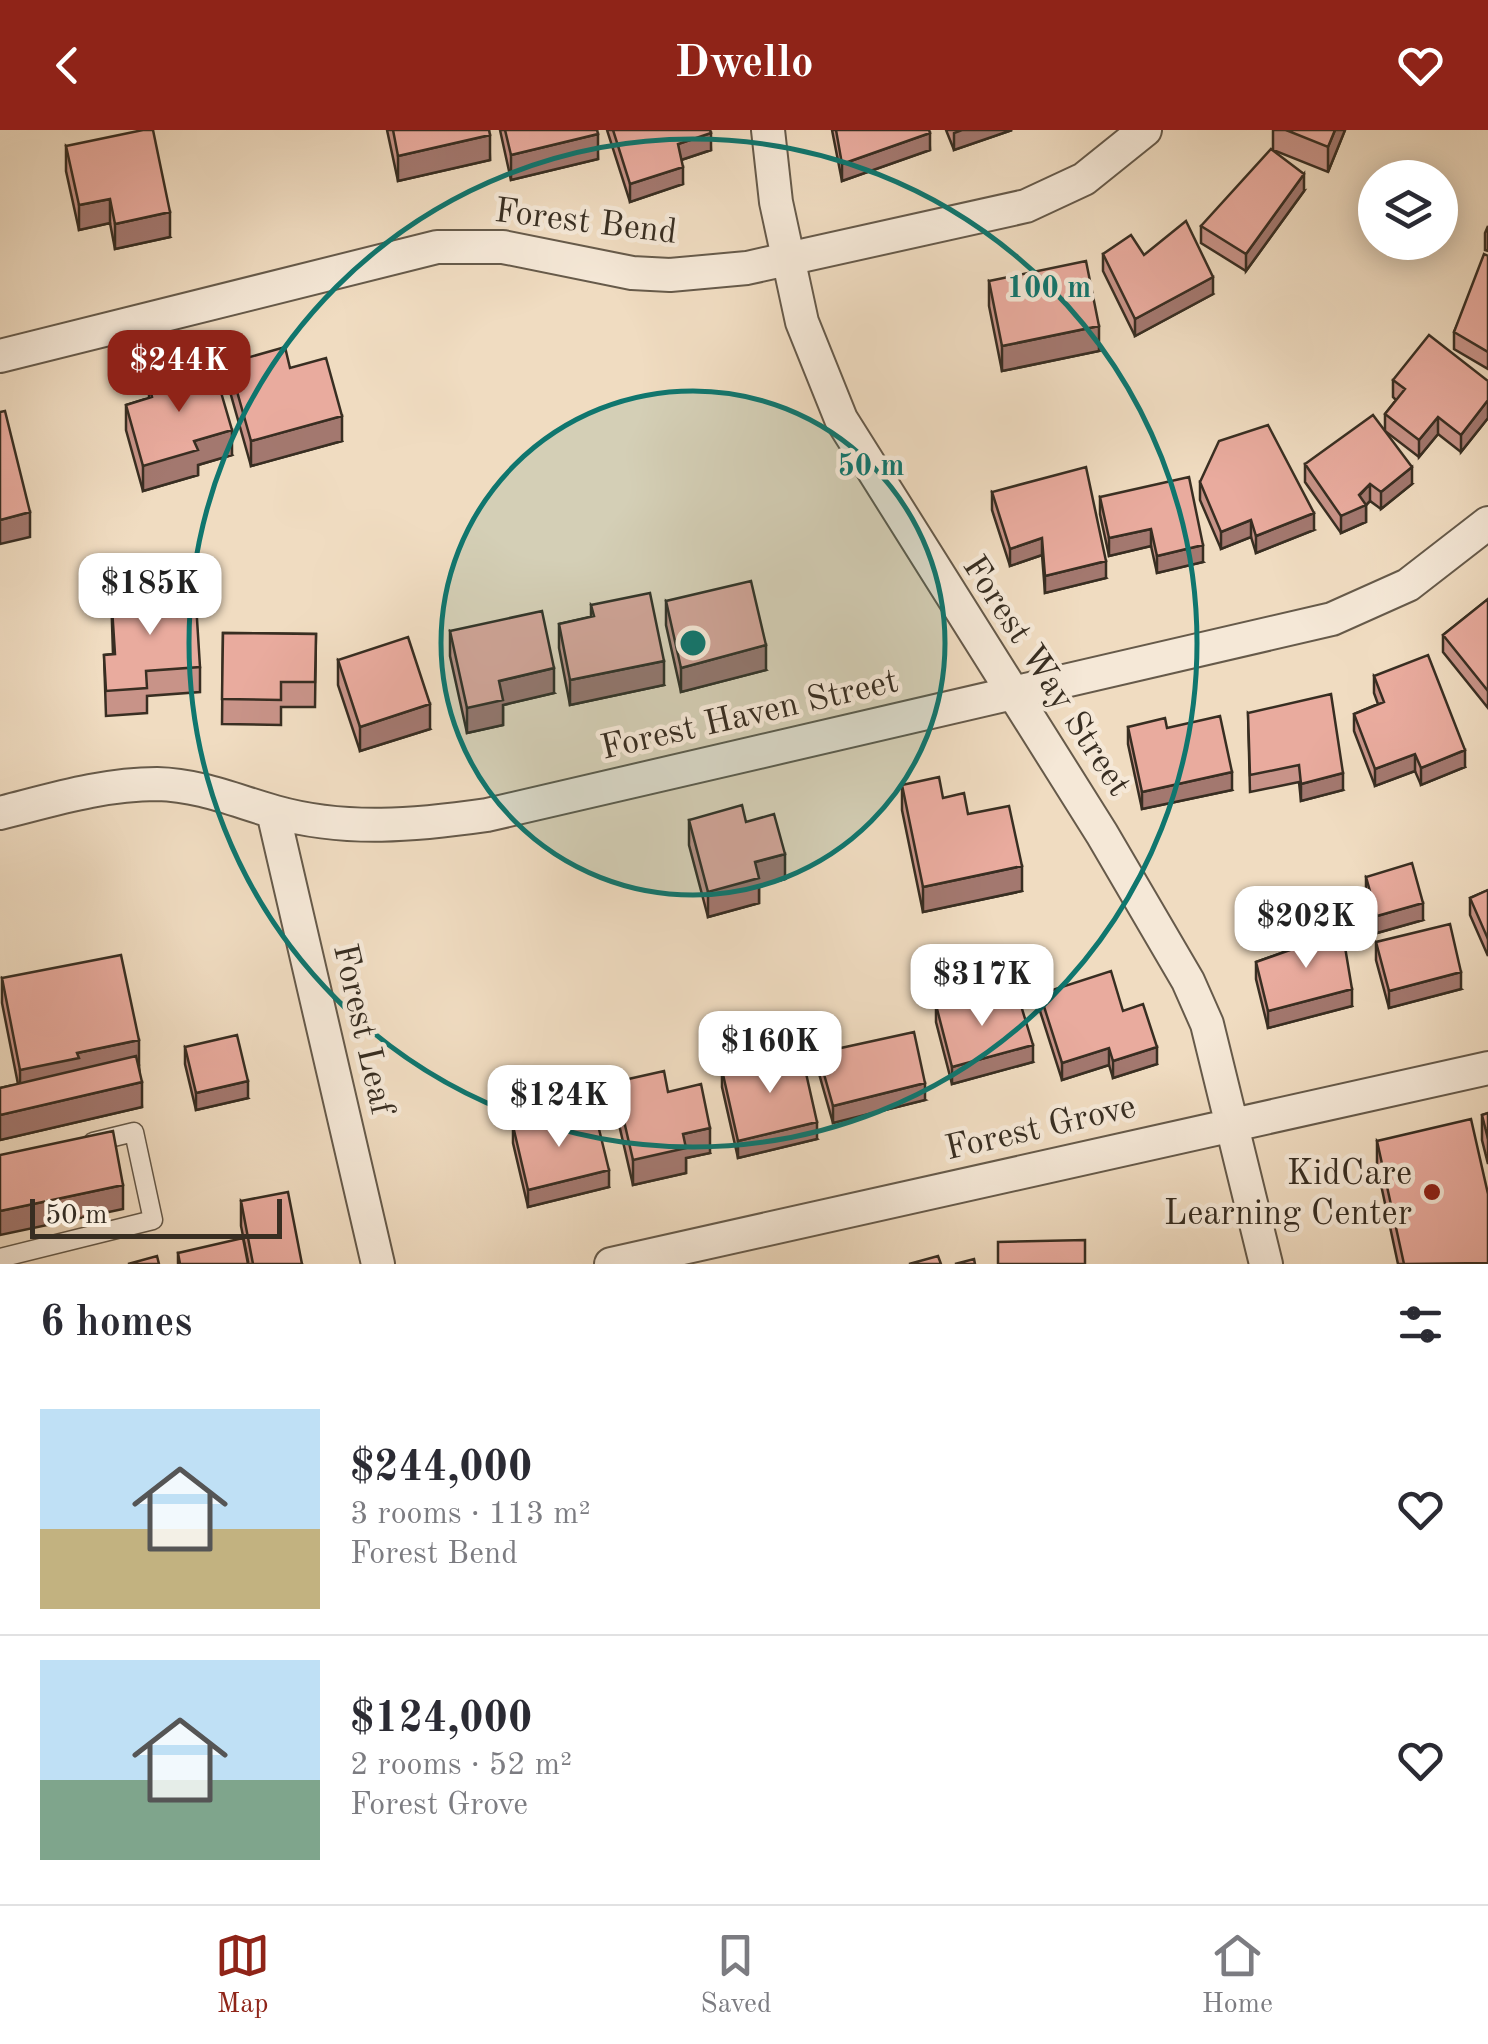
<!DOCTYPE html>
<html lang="en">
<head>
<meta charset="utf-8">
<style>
	body { margin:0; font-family:"Old Standard TT",serif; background:#f7f7f7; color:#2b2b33; height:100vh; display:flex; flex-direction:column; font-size:38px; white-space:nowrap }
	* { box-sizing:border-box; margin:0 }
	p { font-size:32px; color:#7c7c81 }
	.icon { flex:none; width:55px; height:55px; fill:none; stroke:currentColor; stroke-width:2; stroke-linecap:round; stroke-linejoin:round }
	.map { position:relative; height:1134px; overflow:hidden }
	.sheet { display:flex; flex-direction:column; background:#fff; flex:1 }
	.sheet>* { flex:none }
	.tools { position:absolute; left:1358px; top:30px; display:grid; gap:20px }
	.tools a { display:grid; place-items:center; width:100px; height:100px; border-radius:50%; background:#fff; box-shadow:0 5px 25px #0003; font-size:50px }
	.scale { position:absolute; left:30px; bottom:25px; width:252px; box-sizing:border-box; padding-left:10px; border:5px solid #382e22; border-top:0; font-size:28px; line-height:35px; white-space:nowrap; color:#382e22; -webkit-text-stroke:8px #f5e8d7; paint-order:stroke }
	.price { position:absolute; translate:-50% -85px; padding:0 22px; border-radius:20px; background:#fff; color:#222; font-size:32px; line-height:65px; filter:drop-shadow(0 2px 5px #0008) }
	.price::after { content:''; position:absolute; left:50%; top:60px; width:30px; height:22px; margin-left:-15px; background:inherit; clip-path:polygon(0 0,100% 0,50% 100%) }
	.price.on { background:#8f2418; color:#fff }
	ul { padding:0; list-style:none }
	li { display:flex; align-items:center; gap:30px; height:250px; padding:0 40px }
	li+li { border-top:2px solid #e1e1e2 }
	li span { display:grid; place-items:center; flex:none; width:280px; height:200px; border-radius:0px; color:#555 }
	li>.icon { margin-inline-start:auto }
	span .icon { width:120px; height:120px; fill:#fffc; stroke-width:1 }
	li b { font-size:42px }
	h2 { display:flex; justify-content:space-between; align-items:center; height:120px; padding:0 40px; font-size:42px }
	header { display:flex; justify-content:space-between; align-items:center; height:130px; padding:0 40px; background:#8f2418; color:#fff; font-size:45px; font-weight:700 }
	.tabs { display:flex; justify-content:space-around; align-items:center; height:140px; border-top:2px solid #e1e1e2; background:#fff; font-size:28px; color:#7c7c81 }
	.tabs a { display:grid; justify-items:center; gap:5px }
	.tabs .on { color:#8f2418 }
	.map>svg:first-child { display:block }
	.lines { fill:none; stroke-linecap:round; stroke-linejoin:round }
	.service-casing { stroke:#665a4a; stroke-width:21 }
	.minor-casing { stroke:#665a4a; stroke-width:36 }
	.service { stroke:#f5e8d7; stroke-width:18 }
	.minor { stroke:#f5e8d7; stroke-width:32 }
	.wall { fill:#c89388; stroke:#382e22; stroke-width:2.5 }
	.shaded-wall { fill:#a3786f; stroke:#382e22; stroke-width:2.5 }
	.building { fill:#e9ab9e; stroke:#382e22; stroke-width:2.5 }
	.ring { fill:none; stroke:#0f766e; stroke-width:5 }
	.poi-dot { fill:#8f2418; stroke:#f5e8d7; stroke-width:4 }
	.labels { text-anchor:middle; stroke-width:9; stroke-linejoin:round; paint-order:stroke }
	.street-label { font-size:35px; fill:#382e22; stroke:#f5e8d7 }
	.poi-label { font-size:35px; fill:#382e22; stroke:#f5e8d7; text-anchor:end }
	.centre { fill:#0f766e; stroke:#f5e8d7; stroke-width:5 }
	.ring-label { font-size:30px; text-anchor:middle; font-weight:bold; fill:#0f766e; stroke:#f5e8d7; stroke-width:9; stroke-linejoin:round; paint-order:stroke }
</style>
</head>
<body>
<header><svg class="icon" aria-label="back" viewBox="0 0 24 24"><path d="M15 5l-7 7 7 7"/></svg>Dwello<svg class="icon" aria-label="heart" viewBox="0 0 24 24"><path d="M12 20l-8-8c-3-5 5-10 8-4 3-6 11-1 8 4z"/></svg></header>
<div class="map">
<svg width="1488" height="1134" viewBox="0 0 1488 1134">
	<rect width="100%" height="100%" fill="#f0dcc1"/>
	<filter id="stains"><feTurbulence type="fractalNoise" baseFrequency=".002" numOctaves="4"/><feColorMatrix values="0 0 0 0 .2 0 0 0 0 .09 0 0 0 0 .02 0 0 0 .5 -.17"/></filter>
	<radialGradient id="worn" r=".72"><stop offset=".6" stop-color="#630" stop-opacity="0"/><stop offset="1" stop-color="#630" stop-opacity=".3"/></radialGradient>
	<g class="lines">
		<defs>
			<path id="service" d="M0,1128L153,1090L134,1002L93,1012"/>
			<path id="minor" d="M768,0L776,72L802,192L841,289L1102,704L1188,851L1207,894L1266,1134
				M0,226L437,117H503L632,143L670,145L747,138L1026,76L1084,49L1145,0
				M273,682L378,1134
				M0,683C52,670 103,654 157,654C200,655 236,671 275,682C346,702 417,695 487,685L1332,489L1408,455L1488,393
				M611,1134L1488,938"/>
		</defs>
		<!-- service casing -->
		<use href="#service" class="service-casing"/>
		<!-- minor casing -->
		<use href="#minor" class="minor-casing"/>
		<!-- service -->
		<use href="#service" class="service"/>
		<!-- minor -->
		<use href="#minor" class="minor"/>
	</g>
	<!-- wall -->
	<path class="wall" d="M387,0H489L490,30L398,51Z
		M500,0H597L598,29L511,50Z
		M607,0H710L711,20L681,30L683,54L630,72Z
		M832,0H929L930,20L842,51Z
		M946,0H1012L954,20Z
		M1273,0H1345L1328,42L1273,20Z
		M66,16L170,107L115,119L110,93L79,100L66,41Z
		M1304,61L1246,141L1201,113V96Z
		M1488,96V121L1485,120V103Z
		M1103,124L1144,125L1213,164L1135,206L1103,141Z
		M1488,126V239L1454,219V202Z
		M989,151L1099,221L1002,241L989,176Z
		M229,233L290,238L342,311L251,336L229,258Z
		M1393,250L1488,251V288L1461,322L1438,304L1419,327L1385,301V284L1396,270L1393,267Z
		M149,254L232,325L198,335V345L143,361L126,300V275L149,268Z
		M1305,334L1412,354L1381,379L1370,371L1366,375V392L1341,403L1305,352Z
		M1200,352L1314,400L1256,423L1251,407L1221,419L1200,370Z
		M992,362L1106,448L1045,463L1042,425L1010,436L992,380Z
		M1100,367L1203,432L1157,443L1151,416L1109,426L1100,384Z
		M111,462L165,475L200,537V562L147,566V583L106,586L104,525L113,524Z
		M1488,469V578L1443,522V505Z
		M666,471L766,540L681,562L666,495Z
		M591,475L664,555L570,575L559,518V494L591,487Z
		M450,501L554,563L503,575V595L467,603L450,526Z
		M223,503L316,504L315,577H281V595L222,594Z
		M338,530L430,599L360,621L338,555Z
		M1374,546L1465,637L1421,655L1415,641L1375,656L1354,601V584L1378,574L1374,563Z
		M1248,583L1343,660L1301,671L1299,652L1250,662Z
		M1128,597L1167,598L1232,660L1142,679L1128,614Z
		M902,655L943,668L968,684L1022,761L923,782L902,680Z
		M689,690L746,692L785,749L759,756V773L708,787L689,715Z
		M1366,747L1423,790L1377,803L1366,764Z
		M1488,760V826L1470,785V768Z
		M1295,811L1352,876L1268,898L1256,849V832L1295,818Z
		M1376,812L1461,859L1389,878L1376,830Z
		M2,848L139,935L142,977L0,1010V958L18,954L2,873Z
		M1040,864L1123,881L1157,934L1113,948L1109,935L1062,950L1040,881Z
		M936,875L978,881L1033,932L952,954L936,892Z
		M185,917L248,968L196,980L185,934Z
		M818,923L925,970L833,993L818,940Z
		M722,940L817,1009L738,1028L722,957Z
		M615,952L668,962L710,1023L686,1028V1043L633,1055L615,977Z
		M1488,983V1034L1482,1010V985Z
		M513,996L571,997L609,1057L528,1077L513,1013Z
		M1377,1011L1488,1134H1398L1377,1036Z
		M241,1071L302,1134H178V1123L248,1131L241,1096Z"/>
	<!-- shaded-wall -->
	<path class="shaded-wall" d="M962,0H1012L954,20V3Z
		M1335,0H1345L1328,42V17Z
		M711,3V20L678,31V14Z
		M930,3V20L842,51V34Z
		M598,4V29L511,50V25Z
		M490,5V30L398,51V26Z
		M683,37V54L630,72V54Z
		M1304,44V61L1246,141V124Z
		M110,69V93L79,100V75Z
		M170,82V107L115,119V94Z
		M1213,147V164L1135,206V189Z
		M1099,196V221L1002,241V216Z
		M1488,270V288L1461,322V305Z
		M342,286V311L251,336V311Z
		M1438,287V304L1419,327V310Z
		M232,300V325L198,335V345L143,361V336L194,311Z
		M1412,337V354L1381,379V362Z
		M1370,354V371L1366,375V392L1341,403V386Z
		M30,382V407L0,414V390Z
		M1314,383V400L1256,423V406Z
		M1251,390V407L1221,419V402Z
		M1151,399V416L1109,426V408Z
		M1042,408V425L1010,436V419Z
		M1203,415V432L1157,443V426Z
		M1106,431V448L1045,463V446Z
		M766,515V540L681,562V538Z
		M664,531V555L570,575V550Z
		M554,538V563L503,575V595L467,603V578L499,551Z
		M430,574V599L360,621V597Z
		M1465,620V637L1421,655V638Z
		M1415,624V641L1375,656V639Z
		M1232,642V660L1142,679V662Z
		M1343,643V660L1301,671V654Z
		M785,724V749L759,756V773L708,787V762L755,732Z
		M1022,736V761L923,782V757Z
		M1423,773V790L1377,803V786Z
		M1461,842V859L1389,878V861Z
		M1352,859V876L1268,898V881Z
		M139,910V935L79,947L20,965V940L77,923Z
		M1033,915V932L952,954V937Z
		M1157,917V934L1113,948V931Z
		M1109,918V935L1062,950V933Z
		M248,951V968L196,980V963Z
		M142,952V977L0,1010V985Z
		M925,953V970L833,993V976Z
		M817,992V1009L738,1028V1011Z
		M710,998V1023L686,1028V1043L633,1055V1030L683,1004Z
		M609,1040V1057L528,1077V1060Z
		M123,1055V1079L0,1105V1081Z"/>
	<!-- building -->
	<path class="building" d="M143,0H153L170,82L115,94L110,69L79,75L66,16Z
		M393,0H489L490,5L398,26Z
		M505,0H597L598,4L511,25Z
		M613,0H710L711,3L678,14L683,37L630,54Z
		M836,0H929L930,3L842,34Z
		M1286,0H1335L1328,17Z
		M1271,19L1304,44L1246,124L1201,96Z
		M1186,91L1213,147L1135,189L1103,124L1131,105L1144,125Z
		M1484,124L1488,126V222L1454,202Z
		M1086,131L1099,196L1002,216L989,151Z
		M1429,205L1488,251V270L1461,305L1438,287L1419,310L1385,284L1405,259L1393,250Z
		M285,217L290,238L326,228L342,286L251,311L229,233Z
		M213,235L232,300L194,311L198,320L143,336L126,275L152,267L149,254Z
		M5,281L30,382L0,390V282Z
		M1373,285L1412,337L1381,362L1370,354L1359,365L1366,375L1341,386L1305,334Z
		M1268,295L1314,383L1256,406L1251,390L1221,402L1200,352L1219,311Z
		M1086,337L1106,431L1045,446L1042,408L1010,419L992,362Z
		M1189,347L1203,415L1157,426L1151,399L1109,408L1100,367Z
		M751,451L766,515L681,538L666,471Z
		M164,458L165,475L196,473L200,537L146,541L147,558L106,561L104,525L115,524L111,462Z
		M650,463L664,531L570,550L559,494L594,486L591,475Z
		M1488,469V561L1443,505Z
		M542,481L554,538L499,551L503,570L467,578L450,501Z
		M223,503L316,504L315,552H281V570L222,569Z
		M408,507L430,574L360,597L338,530Z
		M1428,525L1465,620L1421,638L1415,624L1375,639L1354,584L1384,572L1374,546Z
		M1331,564L1343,643L1301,654L1299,635L1250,645L1248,583Z
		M1220,586L1232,642L1142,662L1128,597L1165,588L1167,598Z
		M939,647L943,668L964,663L968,684L1009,676L1022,736L923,757L902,655Z
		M742,675L746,692L774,684L785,724L755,732L759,748L708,762L689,690Z
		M1412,733L1423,773L1377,786L1366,747Z
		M1488,760V809L1470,768Z
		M1450,794L1461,842L1389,861L1376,812Z
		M1342,799L1352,859L1268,881L1256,832L1296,818L1295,811Z
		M121,825L139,910L77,923L79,928L20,940L2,848Z
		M1111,841L1123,881L1143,874L1157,917L1113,931L1109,918L1062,933L1040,864Z
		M974,864L978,881L1019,869L1033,915L952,937L936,875Z
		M914,902L925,953L833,976L818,923Z
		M237,905L248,951L196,963L185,917Z
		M801,921L817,992L738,1011L722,940Z
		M136,926L142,952L0,985V958Z
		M664,941L668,962L701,954L710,998L683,1004L686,1018L633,1030L615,952Z
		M568,982L571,997L597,991L609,1040L528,1060L513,996Z
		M1488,983V1009L1482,985Z
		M1471,989L1488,1064V1133L1404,1134L1377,1011Z
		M113,1001L123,1055L0,1081V1025Z
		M288,1062L302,1134H253L241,1071Z
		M243,1108L248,1134H180L178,1123Z
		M1085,1110V1134H998V1112Z
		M157,1126L159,1134H128Z
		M938,1126L941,1134H909Z
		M974,1129L975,1134H955Z"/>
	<!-- distance rings -->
	<circle cx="693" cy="513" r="252" fill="#0f766e" fill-opacity=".12"/>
	<g class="ring">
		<circle cx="693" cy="513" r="252"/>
		<circle cx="693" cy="513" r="504"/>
	</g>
	<!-- markers -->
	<circle class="poi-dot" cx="1432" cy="1062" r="10"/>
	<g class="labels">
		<!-- street labels -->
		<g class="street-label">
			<text transform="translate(586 90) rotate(7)" y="12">Forest Bend</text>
			<text transform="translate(1048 545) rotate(57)" y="12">Forest Way Street</text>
			<text transform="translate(749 583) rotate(-13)" y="12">Forest Haven Street</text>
			<text transform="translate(365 899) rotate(77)" y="12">Forest Leaf</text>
			<text transform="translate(1040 996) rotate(-13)" y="12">Forest Grove</text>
		</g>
		<!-- poi labels -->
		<g class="poi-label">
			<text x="1412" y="1054">KidCare<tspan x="1412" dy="40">Learning Center</tspan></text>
		</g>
	</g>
	<circle cx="693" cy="513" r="15" class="centre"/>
	<g class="ring-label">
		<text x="1049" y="167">100 m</text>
		<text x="871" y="345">50 m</text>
	</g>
	<rect width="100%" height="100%" filter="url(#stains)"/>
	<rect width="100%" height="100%" fill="url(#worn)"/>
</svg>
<div class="tools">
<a><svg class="icon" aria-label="layers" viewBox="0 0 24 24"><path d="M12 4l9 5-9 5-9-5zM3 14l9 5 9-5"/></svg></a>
</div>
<div class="scale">50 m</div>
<b class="price on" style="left:179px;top:285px">$244K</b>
<b class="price" style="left:150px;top:508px">$185K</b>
<b class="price" style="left:1306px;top:841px">$202K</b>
<b class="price" style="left:982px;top:899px">$317K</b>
<b class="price" style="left:770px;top:966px">$160K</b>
<b class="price" style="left:559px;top:1020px">$124K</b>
</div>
<section class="sheet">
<h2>6 homes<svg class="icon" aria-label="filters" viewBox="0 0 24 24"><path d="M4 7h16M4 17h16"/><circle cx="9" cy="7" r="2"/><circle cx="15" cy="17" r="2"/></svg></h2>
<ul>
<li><span style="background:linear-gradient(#bfe0f5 60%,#c2b280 0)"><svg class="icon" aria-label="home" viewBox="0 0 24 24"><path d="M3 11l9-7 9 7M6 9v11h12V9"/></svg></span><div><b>$244,000</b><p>3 rooms · 113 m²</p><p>Forest Bend</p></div><svg class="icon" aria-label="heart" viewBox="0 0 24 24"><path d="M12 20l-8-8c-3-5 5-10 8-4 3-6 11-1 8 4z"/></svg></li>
<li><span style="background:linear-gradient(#bfe0f5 60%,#7fa58c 0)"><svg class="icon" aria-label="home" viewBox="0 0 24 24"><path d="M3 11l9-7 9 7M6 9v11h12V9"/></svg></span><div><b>$124,000</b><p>2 rooms · 52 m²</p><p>Forest Grove</p></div><svg class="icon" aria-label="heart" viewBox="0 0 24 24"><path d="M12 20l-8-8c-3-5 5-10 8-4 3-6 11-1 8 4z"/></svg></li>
</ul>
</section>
<nav class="tabs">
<a class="on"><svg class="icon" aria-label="map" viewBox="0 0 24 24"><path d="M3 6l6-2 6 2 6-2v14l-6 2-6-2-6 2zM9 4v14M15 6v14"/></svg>Map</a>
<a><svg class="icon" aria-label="saved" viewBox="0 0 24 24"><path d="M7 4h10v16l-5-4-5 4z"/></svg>Saved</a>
<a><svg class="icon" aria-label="home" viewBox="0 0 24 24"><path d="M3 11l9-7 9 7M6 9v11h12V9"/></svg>Home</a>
</nav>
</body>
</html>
